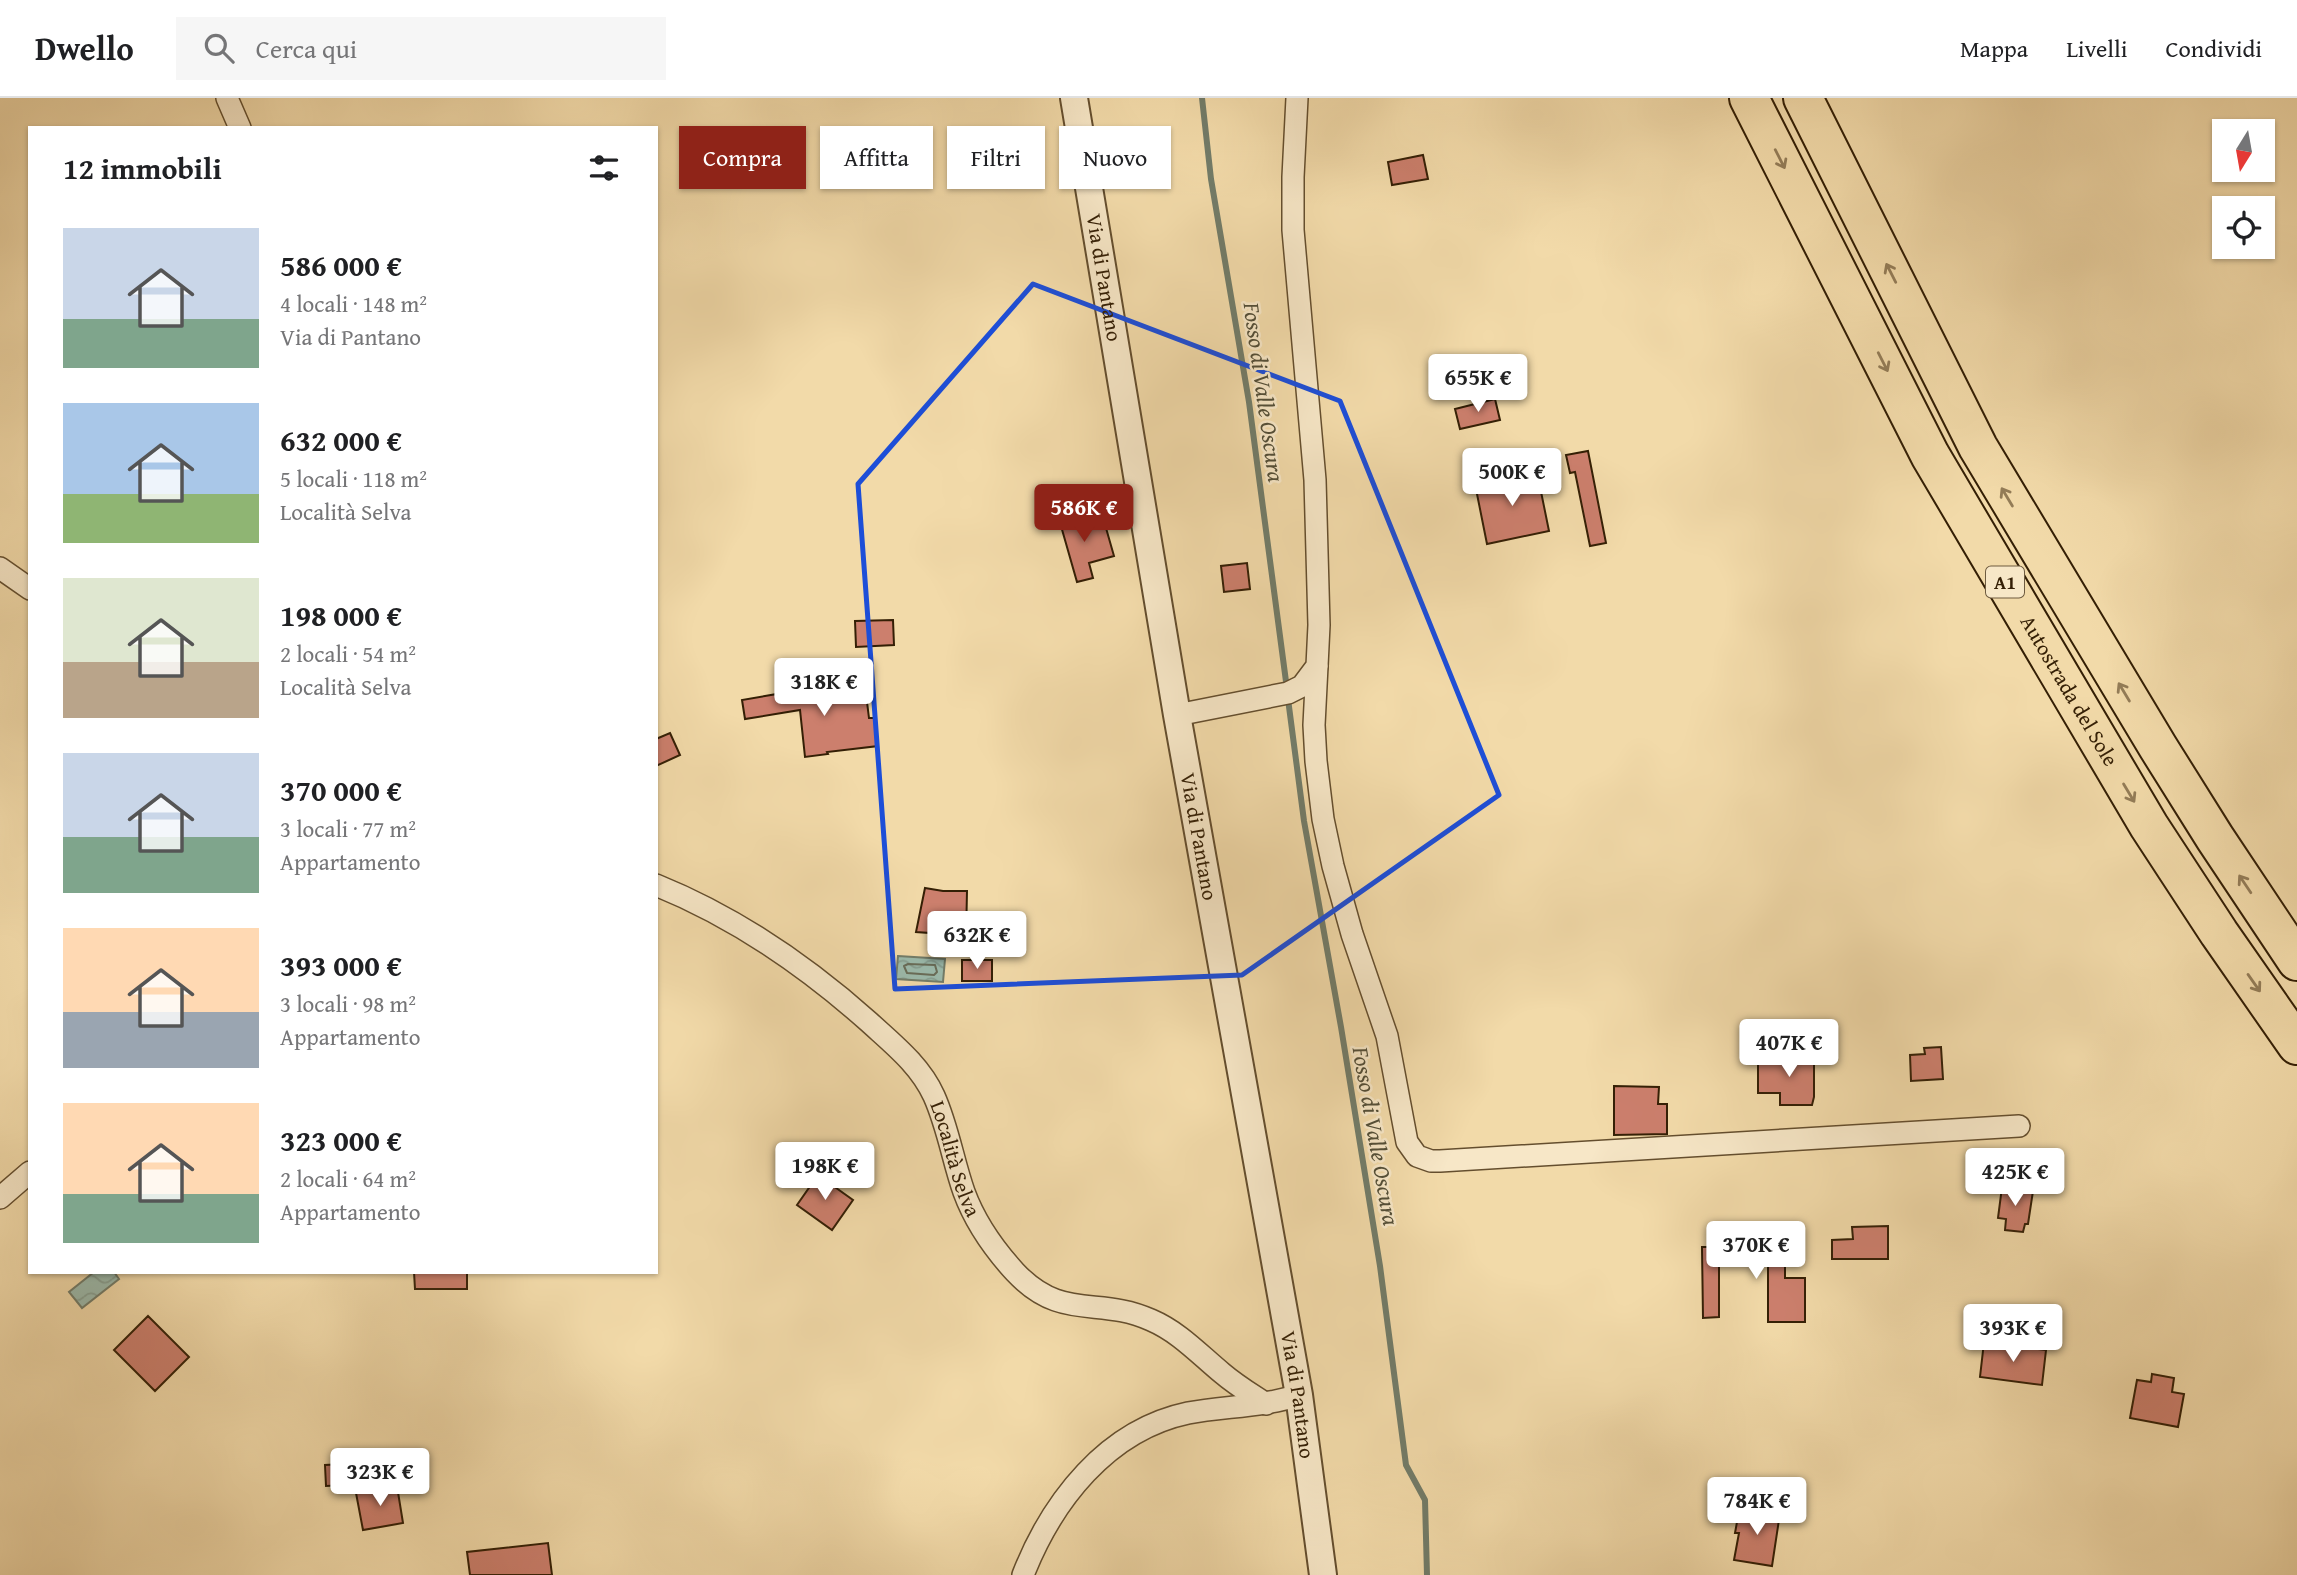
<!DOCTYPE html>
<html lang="it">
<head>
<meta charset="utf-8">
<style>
	body { margin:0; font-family:"Gentium Book Plus",serif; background:#f6f6f6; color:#202124; height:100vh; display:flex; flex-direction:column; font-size:26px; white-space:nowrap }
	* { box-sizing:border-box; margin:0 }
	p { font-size:23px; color:#757577 }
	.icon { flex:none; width:38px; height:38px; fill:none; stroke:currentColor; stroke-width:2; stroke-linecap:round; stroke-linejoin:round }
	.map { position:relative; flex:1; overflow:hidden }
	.side { position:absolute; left:28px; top:28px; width:630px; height:1148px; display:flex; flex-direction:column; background:#fff; border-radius:0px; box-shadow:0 2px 5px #0004 }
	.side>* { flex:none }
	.guide { position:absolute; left:679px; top:28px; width:665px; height:63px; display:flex; gap:14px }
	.needle { width:46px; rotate:191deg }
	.controls { position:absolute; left:2212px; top:21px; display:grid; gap:14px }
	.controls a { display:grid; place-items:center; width:63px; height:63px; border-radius:0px; background:#fff; box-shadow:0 2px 5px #0004; font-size:35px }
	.price { position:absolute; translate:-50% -60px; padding:0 16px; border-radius:7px; background:#fff; color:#222; font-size:23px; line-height:46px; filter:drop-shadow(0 2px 4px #0008) }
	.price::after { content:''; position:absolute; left:50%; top:42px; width:21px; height:16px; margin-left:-10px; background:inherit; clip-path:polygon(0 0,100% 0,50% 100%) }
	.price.active { background:#8f2418; color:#fff }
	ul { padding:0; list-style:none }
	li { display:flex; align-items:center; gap:21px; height:175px; padding:0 35px }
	li span { display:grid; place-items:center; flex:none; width:196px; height:140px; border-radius:0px; color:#555 }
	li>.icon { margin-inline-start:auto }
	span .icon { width:84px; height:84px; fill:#fffc; stroke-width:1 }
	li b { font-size:30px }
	h2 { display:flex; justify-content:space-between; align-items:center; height:84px; padding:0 35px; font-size:30px }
	.tag { padding:0 24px; border-radius:0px; background:#fff; box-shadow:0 2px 5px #0004; font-size:24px; line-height:63px }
	.tag.active { background:#8f2418; color:#fff }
	header { display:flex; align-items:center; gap:42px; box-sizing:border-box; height:98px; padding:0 35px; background:#fff; border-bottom:2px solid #e0e0e0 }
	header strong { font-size:33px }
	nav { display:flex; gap:38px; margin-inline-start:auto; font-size:24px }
	.search { width:490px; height:63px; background:#f6f6f6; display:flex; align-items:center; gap:18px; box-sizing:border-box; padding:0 24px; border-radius:0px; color:#757577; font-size:26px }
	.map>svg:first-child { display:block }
	.water { fill:url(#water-waves); stroke:#727c69; stroke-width:2 }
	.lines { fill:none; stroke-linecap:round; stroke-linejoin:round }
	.shore { stroke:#686c58; stroke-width:2 }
	.stream { stroke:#727c69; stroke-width:6 }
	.building { fill:#cc7f6d; stroke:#341f05; stroke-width:2 }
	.minor-casing { stroke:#644e2e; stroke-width:24 }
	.tertiary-casing { stroke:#644e2e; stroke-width:30 }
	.motorway-casing { stroke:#341f05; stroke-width:42 }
	.minor { stroke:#f7e7c7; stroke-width:21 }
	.tertiary { stroke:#f7e7c7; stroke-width:26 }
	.motorway { stroke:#f2daa9; stroke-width:38 }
	.oneway { stroke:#937c57 }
	.marked { fill:none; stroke:#1d4ed8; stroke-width:5; stroke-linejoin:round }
	.labels { text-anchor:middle; stroke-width:5; stroke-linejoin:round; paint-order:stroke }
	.shield { fill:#f7e7c7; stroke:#6e5b3f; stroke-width:2 }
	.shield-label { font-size:19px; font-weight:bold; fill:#341f05 }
	.street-label { font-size:21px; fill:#341f05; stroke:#f7e7c7 }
	.water-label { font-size:23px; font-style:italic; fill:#534e37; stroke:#f7e7c7 }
</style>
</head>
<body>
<header>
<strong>Dwello</strong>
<div class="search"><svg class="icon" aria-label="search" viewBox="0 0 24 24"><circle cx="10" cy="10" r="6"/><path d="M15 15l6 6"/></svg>Cerca qui</div>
<nav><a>Mappa</a><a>Livelli</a><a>Condividi</a></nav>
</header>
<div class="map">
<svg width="2297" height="1477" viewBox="0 0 2297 1477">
	<defs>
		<pattern id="water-waves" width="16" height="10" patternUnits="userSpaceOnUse" patternTransform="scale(1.75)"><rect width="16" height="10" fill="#9bbaac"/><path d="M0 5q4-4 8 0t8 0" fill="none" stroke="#869f92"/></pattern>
	</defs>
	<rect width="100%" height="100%" fill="#f2daa9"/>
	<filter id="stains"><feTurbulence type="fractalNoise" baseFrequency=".00286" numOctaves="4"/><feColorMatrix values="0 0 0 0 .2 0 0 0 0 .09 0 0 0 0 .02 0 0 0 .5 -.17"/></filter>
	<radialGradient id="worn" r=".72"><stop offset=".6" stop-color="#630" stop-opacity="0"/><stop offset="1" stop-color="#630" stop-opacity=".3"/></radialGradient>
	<!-- water -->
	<path class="water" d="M898,858L945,861L943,884L896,881Z
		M94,1174H114L119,1181L82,1210L69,1194Z"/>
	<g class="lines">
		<!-- shore -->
		<path class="shore" d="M908,866L935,867L937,874L934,877L907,875L904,868Z"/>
		<!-- stream -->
		<path class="stream" d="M1202,0L1211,81L1249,304L1287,591
			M1288,601L1304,723L1341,929L1380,1168L1406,1367L1425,1402L1427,1477"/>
	</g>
	<!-- building -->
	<path class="building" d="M1423,57L1428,81L1392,87L1388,64Z
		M1495,301L1500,322L1460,331L1455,311Z
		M1588,353L1606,445L1590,448L1575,374L1570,375L1566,357Z
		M1537,374L1549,433L1487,446L1475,386Z
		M1073,410L1079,431L1104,423L1114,458L1089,465L1093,480L1077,484L1057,414Z
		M1247,465L1250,491L1224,494L1221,468Z
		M893,522L894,547L856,549L855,523Z
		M865,588L869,620H875L878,648L827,654L828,656L805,659L800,612L745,621L742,602L777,596L778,599Z
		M670,635L680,657L656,668V641Z
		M925,790L943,793H967L966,840L944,841V836L916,834Z
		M962,862H992V883H962Z
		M1941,949L1943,981L1911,983L1910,957L1925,956L1924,950Z
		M1787,957H1807L1814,959V999L1812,1007H1780V995H1758V963H1787Z
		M1614,988L1659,989L1658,1006H1667V1036L1614,1037Z
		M818,1077L853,1102L832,1132L797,1107Z
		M2002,1089L2033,1093L2028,1126H2025L2023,1134L2005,1132L2006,1121L1998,1120Z
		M1888,1128V1161H1832V1142L1853,1141L1852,1129Z
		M1702,1149H1785V1180H1805V1224H1768V1165H1719V1219L1703,1220Z
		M414,1174H467V1191H415Z
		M148,1218L189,1259L155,1293L114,1252Z
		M1984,1244L2046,1252L2042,1287L1980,1279Z
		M2152,1276L2174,1280L2172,1294L2184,1296L2178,1329L2130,1320L2137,1282L2151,1284Z
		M345,1366L346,1387L326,1388L325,1367Z
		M397,1388L403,1425L363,1432L356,1395Z
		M1753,1411L1780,1415L1772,1468L1734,1462L1739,1435H1735L1739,1413L1752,1415Z
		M548,1445L552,1477H470L467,1454Z"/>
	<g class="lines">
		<defs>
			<g id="minor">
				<path d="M227,0L240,30"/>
				<path d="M0,470L30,491"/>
				<path d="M1317,568L1314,627L1316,663L1323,721L1333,768L1352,836L1387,938L1407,1044L1417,1058L1431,1063H1440L2019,1028"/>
				<path d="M1177,617L1288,595L1302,588L1317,568L1319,527L1315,382L1293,132V79L1297,0"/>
				<path id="s1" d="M656,787C735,819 805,867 869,924C893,946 920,967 934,998C948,1029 953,1063 964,1094C975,1124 994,1151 1015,1174C1062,1224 1098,1198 1151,1222C1179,1234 1199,1256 1222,1275C1236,1287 1251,1296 1266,1306"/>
				<path d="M0,1100L30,1074"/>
				<path d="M1023,1477C1052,1403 1107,1332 1188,1315C1225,1308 1262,1309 1299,1297"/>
			</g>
			<g id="tertiary">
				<path id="s2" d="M1074,0L1177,617L1299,1297L1323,1477"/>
			</g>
			<g id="motorway">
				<path id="s3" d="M1749,0L1930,357L2149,728L2219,835L2297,947"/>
				<path d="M1803,0L1978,349L2158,649L2215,740L2297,863"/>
			</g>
		</defs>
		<!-- minor casing -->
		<use href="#minor" class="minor-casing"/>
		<!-- tertiary casing -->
		<use href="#tertiary" class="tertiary-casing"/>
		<!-- motorway casing -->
		<use href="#motorway" class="motorway-casing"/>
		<!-- minor -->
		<use href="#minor" class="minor"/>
		<!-- tertiary -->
		<use href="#tertiary" class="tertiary"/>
		<!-- motorway -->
		<use href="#motorway" class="motorway"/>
	</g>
	<!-- one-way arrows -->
	<defs><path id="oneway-shaft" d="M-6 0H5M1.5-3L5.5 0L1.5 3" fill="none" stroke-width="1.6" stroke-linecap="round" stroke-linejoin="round" transform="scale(1.75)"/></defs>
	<g class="oneway">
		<use href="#oneway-shaft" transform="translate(1780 61) rotate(63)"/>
		<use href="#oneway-shaft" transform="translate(1891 175) rotate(-117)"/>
		<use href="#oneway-shaft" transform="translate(1883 264) rotate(63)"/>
		<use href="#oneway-shaft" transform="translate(2007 399) rotate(-121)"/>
		<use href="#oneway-shaft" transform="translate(2124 594) rotate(-121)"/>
		<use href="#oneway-shaft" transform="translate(2129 695) rotate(59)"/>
		<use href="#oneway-shaft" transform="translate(2245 786) rotate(-124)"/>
		<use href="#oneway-shaft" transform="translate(2254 885) rotate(55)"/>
	</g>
	<!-- marked area -->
	<path class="marked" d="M1033,186L1340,303L1499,697L1242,877L895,891L858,386Z"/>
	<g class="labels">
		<!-- shield labels -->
		<rect class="shield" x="1986" y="468.5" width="38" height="31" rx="5"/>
		<g class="shield-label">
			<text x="2005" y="491">A1</text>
		</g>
		<!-- street labels -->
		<g class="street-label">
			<text dy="7" stroke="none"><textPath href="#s2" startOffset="182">Via di Pantano</textPath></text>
			<text dy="7" stroke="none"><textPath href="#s3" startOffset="674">Autostrada del Sole</textPath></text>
			<text dy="7" stroke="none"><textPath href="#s2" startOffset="749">Via di Pantano</textPath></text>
			<text dy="7" stroke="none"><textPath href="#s1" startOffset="420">Località Selva</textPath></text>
			<text dy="7" stroke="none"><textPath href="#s2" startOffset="1316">Via di Pantano</textPath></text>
		</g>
		<!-- water labels -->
		<g class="water-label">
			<text transform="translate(1264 294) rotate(82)" y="8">Fosso di Valle Oscura</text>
			<text transform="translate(1376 1038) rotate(80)" y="8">Fosso di Valle Oscura</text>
		</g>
	</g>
	<rect width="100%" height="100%" filter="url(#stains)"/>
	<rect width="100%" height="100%" fill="url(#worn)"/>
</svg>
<div class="controls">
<a><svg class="needle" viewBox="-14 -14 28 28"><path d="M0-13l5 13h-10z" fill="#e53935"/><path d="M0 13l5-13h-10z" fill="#757577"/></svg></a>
<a><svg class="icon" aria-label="locate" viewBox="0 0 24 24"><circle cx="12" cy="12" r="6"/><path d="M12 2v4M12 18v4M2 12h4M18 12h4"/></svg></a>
</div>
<b class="price" style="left:1478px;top:316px">655K €</b>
<b class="price" style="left:1512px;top:410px">500K €</b>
<b class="price active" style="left:1084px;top:446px">586K €</b>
<b class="price" style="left:824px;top:620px">318K €</b>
<b class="price" style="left:977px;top:873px">632K €</b>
<b class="price" style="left:1789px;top:981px">407K €</b>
<b class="price" style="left:825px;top:1104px">198K €</b>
<b class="price" style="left:2015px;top:1110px">425K €</b>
<b class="price" style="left:1756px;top:1183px">370K €</b>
<b class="price" style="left:2013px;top:1266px">393K €</b>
<b class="price" style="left:380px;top:1410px">323K €</b>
<b class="price" style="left:1757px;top:1439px">784K €</b>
<div class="guide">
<a class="tag active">Compra</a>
<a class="tag">Affitta</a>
<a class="tag">Filtri</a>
<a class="tag">Nuovo</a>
</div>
<section class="side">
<h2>12 immobili<svg class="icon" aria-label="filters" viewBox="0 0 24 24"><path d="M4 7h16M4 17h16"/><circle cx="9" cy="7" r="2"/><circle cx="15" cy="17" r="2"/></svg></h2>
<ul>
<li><span style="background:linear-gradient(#c9d6e8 65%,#7fa58c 0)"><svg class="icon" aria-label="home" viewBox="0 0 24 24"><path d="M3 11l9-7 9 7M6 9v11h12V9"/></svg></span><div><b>586 000 €</b><p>4 locali · 148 m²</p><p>Via di Pantano</p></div></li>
<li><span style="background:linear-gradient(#a9c7e8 65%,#8fb573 0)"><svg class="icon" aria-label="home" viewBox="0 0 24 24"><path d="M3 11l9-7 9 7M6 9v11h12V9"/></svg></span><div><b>632 000 €</b><p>5 locali · 118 m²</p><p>Località Selva</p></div></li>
<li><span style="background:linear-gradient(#dfe7d0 60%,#b9a48a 0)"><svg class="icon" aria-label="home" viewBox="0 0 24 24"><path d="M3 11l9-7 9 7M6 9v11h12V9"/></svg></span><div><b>198 000 €</b><p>2 locali · 54 m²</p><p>Località Selva</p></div></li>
<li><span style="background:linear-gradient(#c9d6e8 60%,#7fa58c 0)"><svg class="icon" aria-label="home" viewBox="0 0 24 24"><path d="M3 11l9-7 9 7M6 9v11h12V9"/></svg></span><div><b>370 000 €</b><p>3 locali · 77 m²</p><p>Appartamento</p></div></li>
<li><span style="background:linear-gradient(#ffd9b3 60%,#9aa5b1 0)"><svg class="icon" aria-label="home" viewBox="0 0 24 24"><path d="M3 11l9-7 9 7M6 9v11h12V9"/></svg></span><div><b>393 000 €</b><p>3 locali · 98 m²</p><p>Appartamento</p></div></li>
<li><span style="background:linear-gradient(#ffd9b3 65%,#7fa58c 0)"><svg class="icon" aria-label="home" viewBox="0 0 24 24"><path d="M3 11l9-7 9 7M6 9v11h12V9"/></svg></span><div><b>323 000 €</b><p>2 locali · 64 m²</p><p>Appartamento</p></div></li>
</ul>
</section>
</div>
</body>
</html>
